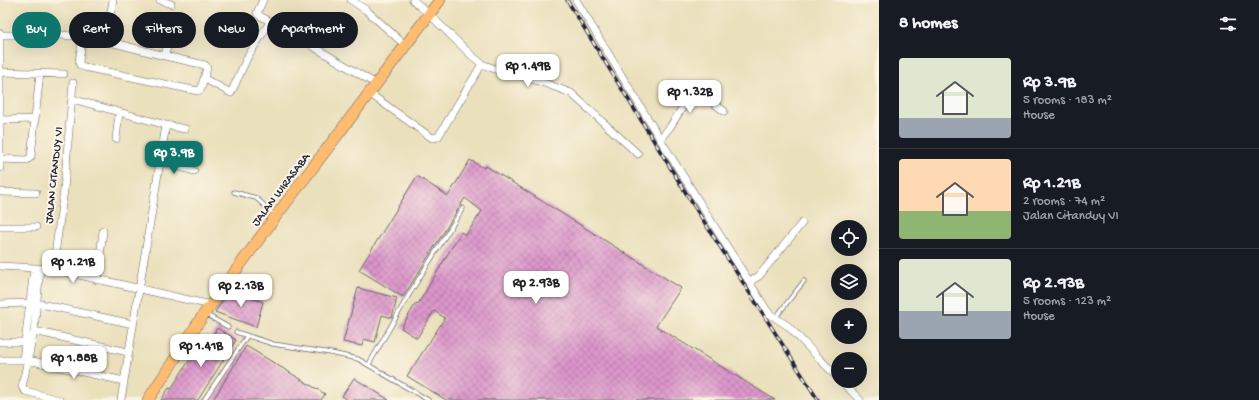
<!DOCTYPE html>
<html lang="en">
<head>
<meta charset="utf-8">
<style>
	body { margin:0; font-family:"Gochi Hand",sans-serif; background:#242831; color:#f1f3f6; height:100vh; display:flex; flex-direction:column; font-size:15px; white-space:nowrap }
	* { box-sizing:border-box; margin:0 }
	p { font-size:13px; color:#9ea1a6 }
	.icon { flex:none; width:22px; height:22px; fill:none; stroke:currentColor; stroke-width:2; stroke-linecap:round; stroke-linejoin:round }
	.map { position:relative; flex:1; overflow:hidden }
	.details { display:flex; flex-direction:column; background:#171b24; width:380px }
	.details>* { flex:none }
	.guide { position:absolute; left:12px; top:12px; width:380px; height:36px; display:flex; gap:8px }
	.buttons { position:absolute; left:831px; top:220px; display:grid; gap:8px }
	.buttons a { display:grid; place-items:center; width:36px; height:36px; border-radius:50%; background:#171b24; box-shadow:0 4px 16px #0002; font-size:20px }
	.price { position:absolute; translate:-50% -34px; padding:0 9px; border-radius:8px; background:#fff; color:#222; font-size:13px; line-height:26px; filter:drop-shadow(0 1px 2px #0008) }
	.price::after { content:''; position:absolute; left:50%; top:24px; width:12px; height:9px; margin-left:-6px; background:inherit; clip-path:polygon(0 0,100% 0,50% 100%) }
	.price.active { background:#0f766e; color:#fff }
	ul { padding:0; list-style:none }
	li { display:flex; align-items:center; gap:12px; height:100px; padding:0 20px }
	li+li { border-top:1px solid #363941 }
	li span { display:grid; place-items:center; flex:none; width:112px; height:80px; border-radius:4px; color:#555 }
	li>.icon { margin-inline-start:auto }
	span .icon { width:48px; height:48px; fill:#fffc; stroke-width:1 }
	li b { font-size:17px }
	h2 { display:flex; justify-content:space-between; align-items:center; height:48px; padding:0 20px; font-size:17px }
	.chip { padding:0 14px; border-radius:18px; background:#171b24; box-shadow:0 4px 16px #0002; font-size:14px; line-height:36px }
	.chip.active { background:#0f766e; color:#fff }
	main { display:flex; flex:1; min-height:0 }
	.map>svg:first-child { display:block }
	.building { fill:url(#building-cross-hatch) }
	.lines { fill:none; stroke-linecap:round; stroke-linejoin:round }
	.service-casing { stroke:#686468; stroke-width:5 }
	.minor-casing { stroke:#686468; stroke-width:8 }
	.primary-casing { stroke:#686468; stroke-width:12 }
	.service { stroke:#fff; stroke-width:3.5 }
	.minor { stroke:#fff; stroke-width:7 }
	.primary { stroke:#febc70; stroke-width:11 }
	.rail-casing { stroke:#22223b; stroke-width:3.5 }
	.rail { stroke:#fcf5e5; stroke-width:2; stroke-dasharray:6; stroke-linecap:butt }
	.labels { text-anchor:middle; stroke-width:4; stroke-linejoin:round; paint-order:stroke }
	.street-label { font-size:12px; fill:#22223b; stroke:#fcf5e5 }
</style>
</head>
<body>
<main>
<div class="map">
<svg width="879" height="400" viewBox="0 0 879 400">
	<defs>
		<pattern id="building-cross-hatch" width="8" height="8" patternUnits="userSpaceOnUse"><rect width="8" height="8" fill="#dc96cb"/><path d="M0 0l8 8M0 8l8-8" fill="none" stroke="#b27aa6"/></pattern>
	</defs>
	<rect width="100%" height="100%" fill="#fcf5e5"/>
	<filter id="ink" filterUnits="userSpaceOnUse"><feTurbulence type="fractalNoise" baseFrequency=".025" numOctaves="2"/><feDisplacementMap in="SourceGraphic" scale="8" xChannelSelector="R" yChannelSelector="G"/><feConvolveMatrix kernelMatrix="1 2 1 2 8 2 1 2 1" color-interpolation-filters="sRGB"/></filter>
	<filter id="wash" filterUnits="userSpaceOnUse"><feTurbulence type="fractalNoise" baseFrequency=".012" numOctaves="4" result="noise"/><feDisplacementMap in="SourceGraphic" scale="16" xChannelSelector="R" yChannelSelector="G"/><feGaussianBlur stdDeviation="0.9" result="paint"/><feColorMatrix in="noise" values="0 0 0 0 0 0 0 0 0 0 0 0 0 0 0 0 0 1.4 0 .05"/><feComposite in="paint" operator="in"/></filter>
	<g filter="url(#wash)">
		<rect width="100%" height="100%" fill="#eae0bc"/>
		<g id="blocks">
			<!-- building -->
			<path class="building" d="M470,160L484,168L486,166L681,288L656,326L775,400H446L407,376L445,318L434,311L417,338L401,328L416,303L418,304L461,232L466,235L482,211L465,198L403,297L359,270L417,176L448,196Z
				M358,288L397,298L392,318L382,315L375,342L364,339L362,346L343,342Z
				M230,290L263,302L256,327L215,312Z
				M217,328L236,340L198,400H161L169,388L171,389L201,342L207,344Z
				M246,346L325,394L321,400H213Z
				M354,378L389,400H348L342,396Z"/>
		</g>
	</g>
	<g filter="url(#ink)">
		<use href="#blocks" fill-opacity="0" stroke="#686468" stroke-width="1"/>
		<g class="lines">
			<defs>
				<path id="service" d="M234,192L256,198L274,214
					M205,314L228,327
					M776,317L804,281
					M236,332L273,344L331,353L358,359L428,400
					M369,364L410,293L463,208
					M204,400L247,336"/>
				<path id="minor" d="M160,0L171,4
					M263,0L257,13L260,16L293,33L314,47L376,84
					M351,0L366,10L405,45
					M413,0L429,14L470,54L482,64L500,71L519,75L547,84L571,93L638,154
					M576,0L660,139L766,309L770,314L788,326L838,378
					M0,33V168
					M0,35H61L83,37L106,41L165,56L205,65L207,68L201,89L198,91L84,67L80,65L79,61L83,37
					M106,41L113,0
					M165,56L171,28
					M0,72L64,74
					M205,79L231,93L248,56L270,22
					M369,93L432,138L438,137L482,64
					M72,99L166,125L121,400
					M0,120L34,119
					M166,125L185,129
					M116,139L119,113
					M660,139L670,127L689,97L694,93H700L724,111
					M0,159L27,160L31,157L40,73
					M159,161L194,171
					M0,192L36,193
					M0,227H36
					M0,266L53,269L211,305
					M40,268L34,331L22,387L25,391L59,400
					M53,269L64,190L73,83
					M97,280L103,231
					M749,282L759,276L802,223
					M36,303L133,324
					M0,304L29,303
					M34,331L128,352
					M0,342H25
					M0,360H23L34,268
					M28,360L124,381
					M841,381L860,400"/>
				<path id="primary" d="M148,400L204,314L276,216L440,0"/>
			</defs>
			<!-- service casing -->
			<use href="#service" class="service-casing"/>
			<!-- minor casing -->
			<use href="#minor" class="minor-casing"/>
			<!-- primary casing -->
			<use href="#primary" class="primary-casing"/>
			<!-- service -->
			<use href="#service" class="service"/>
			<!-- minor -->
			<use href="#minor" class="minor"/>
			<!-- primary -->
			<use href="#primary" class="primary"/>
			<defs>
				<path id="rail" d="M567,0L694,206L818,400"/>
			</defs>
			<!-- rail casing -->
			<use href="#rail" class="rail-casing"/>
			<!-- rail -->
			<use href="#rail" class="rail"/>
		</g>
	</g>
	<g class="labels">
		<!-- street labels -->
		<g class="street-label">
			<text transform="translate(53 175) rotate(-84)" y="4">JALAN CITANDUY VI</text>
			<text transform="translate(280 189) rotate(-53)" y="4">JALAN WIRASABA</text>
		</g>
	</g>
</svg>
<div class="buttons">
<a><svg class="icon" aria-label="locate" viewBox="0 0 24 24"><circle cx="12" cy="12" r="6"/><path d="M12 2v4M12 18v4M2 12h4M18 12h4"/></svg></a>
<a><svg class="icon" aria-label="layers" viewBox="0 0 24 24"><path d="M12 4l9 5-9 5-9-5zM3 14l9 5 9-5"/></svg></a>
<a>+</a>
<a>−</a>
</div>
<b class="price" style="left:528px;top:88px">Rp 1.49B</b>
<b class="price" style="left:690px;top:114px">Rp 1.32B</b>
<b class="price active" style="left:174px;top:175px">Rp 3.9B</b>
<b class="price" style="left:73px;top:284px">Rp 1.21B</b>
<b class="price" style="left:536px;top:305px">Rp 2.93B</b>
<b class="price" style="left:241px;top:308px">Rp 2.13B</b>
<b class="price" style="left:201px;top:368px">Rp 1.41B</b>
<b class="price" style="left:74px;top:380px">Rp 1.88B</b>
<div class="guide">
<a class="chip active">Buy</a>
<a class="chip">Rent</a>
<a class="chip">Filters</a>
<a class="chip">New</a>
<a class="chip">Apartment</a>
</div>
</div>
<section class="details">
<h2>8 homes<svg class="icon" aria-label="filters" viewBox="0 0 24 24"><path d="M4 7h16M4 17h16"/><circle cx="9" cy="7" r="2"/><circle cx="15" cy="17" r="2"/></svg></h2>
<ul>
<li><span style="background:linear-gradient(#dfe7d0 75%,#9aa5b1 0)"><svg class="icon" aria-label="home" viewBox="0 0 24 24"><path d="M3 11l9-7 9 7M6 9v11h12V9"/></svg></span><div><b>Rp 3.9B</b><p>5 rooms · 183 m²</p><p>House</p></div></li>
<li><span style="background:linear-gradient(#ffd9b3 65%,#8fb573 0)"><svg class="icon" aria-label="home" viewBox="0 0 24 24"><path d="M3 11l9-7 9 7M6 9v11h12V9"/></svg></span><div><b>Rp 1.21B</b><p>2 rooms · 74 m²</p><p>Jalan Citanduy VI</p></div></li>
<li><span style="background:linear-gradient(#dfe7d0 65%,#9aa5b1 0)"><svg class="icon" aria-label="home" viewBox="0 0 24 24"><path d="M3 11l9-7 9 7M6 9v11h12V9"/></svg></span><div><b>Rp 2.93B</b><p>5 rooms · 123 m²</p><p>House</p></div></li>
</ul>
</section>
</main>
</body>
</html>
